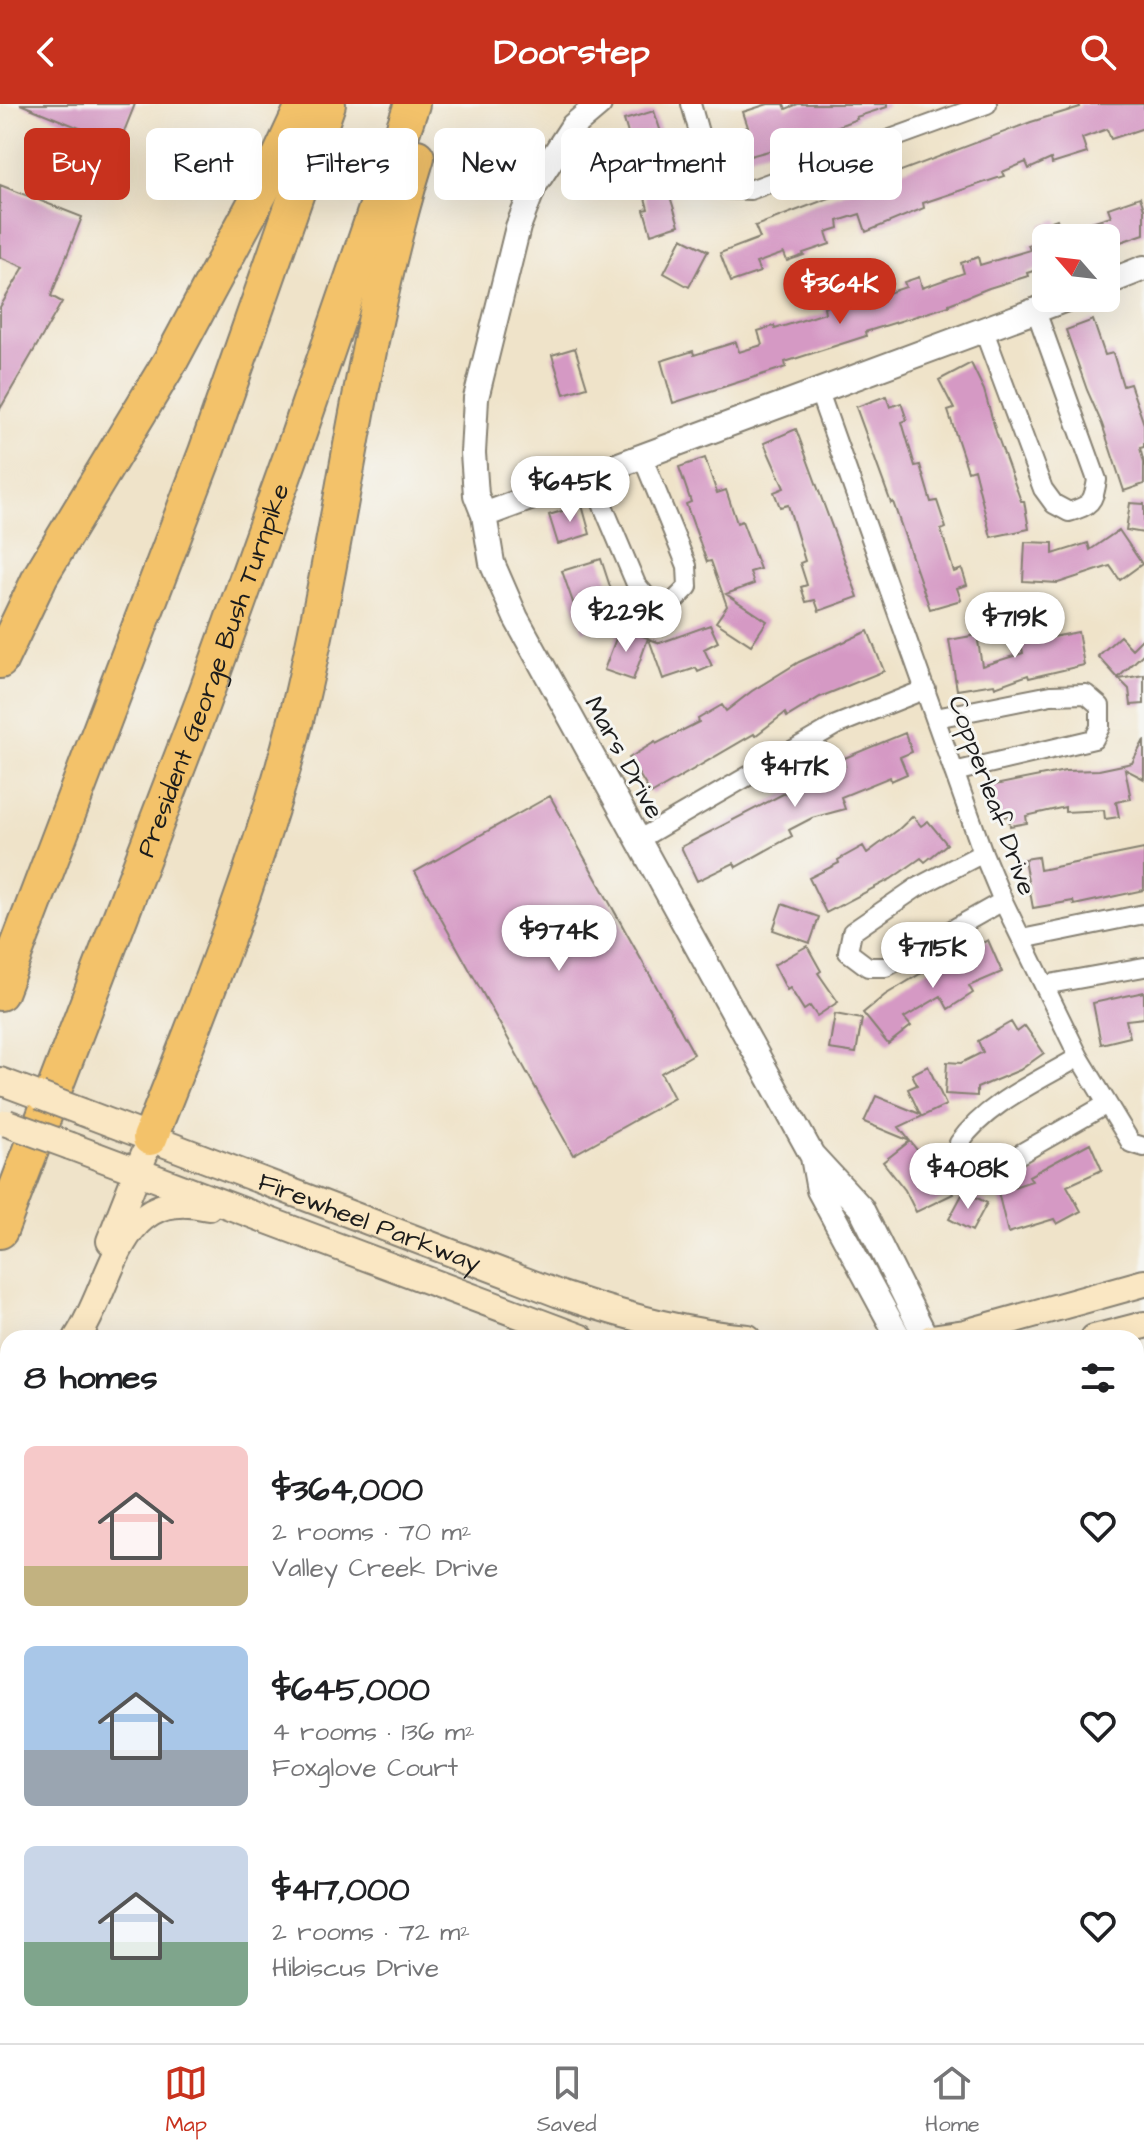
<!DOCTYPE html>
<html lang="en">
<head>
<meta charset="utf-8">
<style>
	body { margin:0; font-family:"Architects Daughter",sans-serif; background:#f2f2f2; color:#202124; height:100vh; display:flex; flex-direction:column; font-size:30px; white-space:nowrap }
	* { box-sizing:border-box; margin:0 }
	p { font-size:26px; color:#757577 }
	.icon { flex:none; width:44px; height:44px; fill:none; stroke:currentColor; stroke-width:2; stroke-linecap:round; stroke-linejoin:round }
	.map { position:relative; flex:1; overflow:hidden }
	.details { position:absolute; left:0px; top:1226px; width:1144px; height:714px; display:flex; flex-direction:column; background:#fff; border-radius:24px 24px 0 0; box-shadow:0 8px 32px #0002 }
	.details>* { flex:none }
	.guide { position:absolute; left:24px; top:24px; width:1096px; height:72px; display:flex; gap:16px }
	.needle { width:52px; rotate:298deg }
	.tools { position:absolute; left:1032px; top:120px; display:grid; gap:16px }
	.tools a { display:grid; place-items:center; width:88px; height:88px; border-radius:12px; background:#fff; box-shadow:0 8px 32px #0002; font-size:40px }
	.price { position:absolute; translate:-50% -68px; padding:0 18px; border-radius:28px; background:#fff; color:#222; font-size:26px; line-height:52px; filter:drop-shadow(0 2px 4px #0008) }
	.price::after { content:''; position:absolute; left:50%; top:48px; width:24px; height:18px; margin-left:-12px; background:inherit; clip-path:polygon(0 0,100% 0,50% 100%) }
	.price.selected { background:#c8321e; color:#fff }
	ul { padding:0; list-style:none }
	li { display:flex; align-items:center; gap:24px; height:200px; padding:0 24px }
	li span { display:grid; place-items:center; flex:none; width:224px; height:160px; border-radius:12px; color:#555 }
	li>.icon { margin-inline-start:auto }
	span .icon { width:96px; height:96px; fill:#fffc; stroke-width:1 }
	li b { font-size:34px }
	h2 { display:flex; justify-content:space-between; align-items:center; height:96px; padding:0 24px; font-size:34px }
	.chip { padding:0 28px; border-radius:12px; background:#fff; box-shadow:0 8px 32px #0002; font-size:28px; line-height:72px }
	.chip.selected { background:#c8321e; color:#fff }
	header { display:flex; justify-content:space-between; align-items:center; height:104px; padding:0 24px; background:#c8321e; color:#fff; font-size:36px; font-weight:800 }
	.dock { display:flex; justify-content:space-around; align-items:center; height:112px; border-top:2px solid #e0e0e0; background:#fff; font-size:22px; color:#757577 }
	.dock a { display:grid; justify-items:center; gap:4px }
	.dock .selected { color:#c8321e }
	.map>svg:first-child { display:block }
	.building { fill:#d599c4 }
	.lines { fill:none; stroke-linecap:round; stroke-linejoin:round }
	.minor-casing { stroke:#868072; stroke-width:22 }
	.tertiary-casing { stroke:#868072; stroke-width:28 }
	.secondary-casing { stroke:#868072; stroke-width:30 }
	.motorway-casing { stroke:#868072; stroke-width:38 }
	.minor { stroke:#fff; stroke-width:18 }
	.tertiary { stroke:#fff; stroke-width:24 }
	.secondary { stroke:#fae7c3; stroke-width:26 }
	.motorway { stroke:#f3c26a; stroke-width:34 }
	.secondary-bridge-casing { stroke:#868072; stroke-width:30; stroke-linecap:butt }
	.secondary-bridge { stroke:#fae7c3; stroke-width:26 }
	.labels { text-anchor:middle; stroke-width:6; stroke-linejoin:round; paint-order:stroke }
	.street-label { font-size:26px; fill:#1c1c1c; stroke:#f6f6f2 }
</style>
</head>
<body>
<header><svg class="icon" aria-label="back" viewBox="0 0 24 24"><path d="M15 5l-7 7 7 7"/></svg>Doorstep<svg class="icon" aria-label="search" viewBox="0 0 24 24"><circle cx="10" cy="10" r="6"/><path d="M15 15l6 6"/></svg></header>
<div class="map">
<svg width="1144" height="1939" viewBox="0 0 1144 1939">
	<rect width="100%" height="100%" fill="#f6f6f2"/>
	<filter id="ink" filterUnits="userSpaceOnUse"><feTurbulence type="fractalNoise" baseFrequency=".0125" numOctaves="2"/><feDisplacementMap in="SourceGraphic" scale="16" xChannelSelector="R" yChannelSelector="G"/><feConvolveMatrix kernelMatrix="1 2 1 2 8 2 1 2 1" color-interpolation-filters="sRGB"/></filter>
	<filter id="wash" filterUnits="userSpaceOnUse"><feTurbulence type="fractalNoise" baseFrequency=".006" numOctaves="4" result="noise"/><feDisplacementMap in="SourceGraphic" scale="32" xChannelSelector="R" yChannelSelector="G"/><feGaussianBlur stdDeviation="1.8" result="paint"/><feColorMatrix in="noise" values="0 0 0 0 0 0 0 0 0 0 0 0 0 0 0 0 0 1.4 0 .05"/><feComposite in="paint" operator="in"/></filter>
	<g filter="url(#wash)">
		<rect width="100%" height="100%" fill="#efe3c9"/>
		<g id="blocks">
			<!-- building -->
			<path class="building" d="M20,0H135L119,40Z
				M768,0H784L786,5L798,0H887V3L856,13L857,15L783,43L739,55L731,28L748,23L743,8Z
				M1079,0H1144V24L1111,35L1107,25L1082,34L1087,49L1052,60L1051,55L1029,65L1026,58L1002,68L1004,72L923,99L924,104L866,128L860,110L838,117L839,124L826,128L830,140L803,149L804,151L787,157L784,149L756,159L760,168L731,178L720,149L760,134L755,122L1031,18L1080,3Z
				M654,7L679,83L668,86L679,121L651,130L644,106L648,105L640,75L628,79L623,62L636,57L624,16Z
				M0,81L82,113L51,192L62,198L0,305V203L24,163L0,153Z
				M1140,93L1144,105V130L1106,143V134H1044L1040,121L1057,115L1061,127L1111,112L1108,104Z
				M682,134L708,147L689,183L664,169Z
				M1046,135V163L1027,169L1028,172L989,184L949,200V202L865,228L866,232L785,258L786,263L673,299L661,257L693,247L694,251L736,238L739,248L762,241L758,227L774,222L775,225L825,209L824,203L854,194L856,200L906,183L904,178L919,173L922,184L964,169L961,159L978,153L980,161L1030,146L1028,141Z
				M1093,216L1105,251L1113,249L1123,282L1130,280L1144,320V343L1140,344L1144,359V380L1124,387L1102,320L1087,286L1066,226Z
				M575,244L587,283L564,290L552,251Z
				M971,259L984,286L996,328L1021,397H1024L1029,425L991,433L974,365L968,367L948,307L954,305L939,276Z
				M886,292L890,303L901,299L907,316L902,318L915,362L920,361L931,398L937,397L946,424L941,426L954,468L962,465L967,481L957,484L961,496L930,505L893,398L891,399L856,303Z
				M796,325L858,493L819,507L815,496L806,498L801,483L807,481L800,459L805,457L788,401L780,403L774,388L784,384L764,339Z
				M705,354L717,389L726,386L737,419L742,417L760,465L750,468L754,480L726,490L767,517L751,541L716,518L727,502L711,457L707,458L686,400L691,398L679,363Z
				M1130,399L1144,400V429L1126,426Z
				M582,401L590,430L558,440L549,411Z
				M1119,426L1142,460L1120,476L1110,462L1058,479L1023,477L1025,438L1053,439V450L1088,439L1090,446Z
				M601,455L621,516L583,527L562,467Z
				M710,521L718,538L704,545L712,562L698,568L696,564L663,575L649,535L660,539Z
				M620,524L648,534L633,576L604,566Z
				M868,527L884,567L820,593L787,613L785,609L755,632L754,630L651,690L629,654L655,638L656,640L699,618L698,615L722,601L726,607L752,587L799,558Z
				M1047,528L1048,534L1078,528L1084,561L1029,574L1028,571L995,583L994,580L957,586L949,536L977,531L982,562L1023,549L1020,534Z
				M1120,532L1132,545L1144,533V549L1118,574L1098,552Z
				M1144,571V600L1131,601L1129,585L1119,575Z
				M905,629L912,648L900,653L907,670L891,677L890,673L841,693L845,705L812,714L789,726L792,732L736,763L734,759L697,777L681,743L814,674L813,670L845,662L842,655Z
				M1144,636V675L1125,665L1131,695L1116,698L1119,713L1105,715L1104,706L1065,708V703L1026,712L1027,719L1010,722L1009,712L996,714L990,682L1065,667L1099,666L1132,659Z
				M550,692L694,950L661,969L674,994L573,1051L415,768Z
				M913,712L921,722L928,717L947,740L925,758L921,754L891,775L826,809L809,774L839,759L838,756L863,742L867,749L898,726Z
				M1144,745V786L1074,801L1073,797L1033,804L1024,755L1038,753L1040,766Z
				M782,800L819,813L810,839L773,826Z
				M988,836L1002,868L969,882L973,889L948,905L941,892L904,914L911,922L888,940L863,909L885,891L920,870Z
				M807,842L821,867L818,869L838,898L817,912L810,902L804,906L790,884L787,886L774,861Z
				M1144,888V914L1126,916L1130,933L1101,940L1093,899Z
				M835,910L862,915L856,949L829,945Z
				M1011,918L1017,928L1025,922L1044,949L1020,966L977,984V992L945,990L947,958L961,959L983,948L978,937Z
				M928,962L946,1001L899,1023L910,1037L864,1018L876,992L920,1010L908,985L917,981L912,970Z
				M910,1037L933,1067L940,1063L953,1090L916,1108L905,1086L883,1058Z
				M1090,1039L1102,1066L1067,1082L1081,1107L1057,1120L1054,1115L1008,1129L998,1088L1032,1077L1029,1072Z
				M964,1087L987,1099L972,1127L949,1115Z"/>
		</g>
	</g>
	<g filter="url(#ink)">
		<use href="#blocks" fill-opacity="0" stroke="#868072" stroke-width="2"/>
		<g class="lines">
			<defs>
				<path id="minor" d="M691,0L712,75L723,85L750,86L987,0
					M984,227L1043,385L1054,400L1069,408C1091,401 1093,399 1097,376L1036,207
					M819,288L983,749L1003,797L1079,953L1131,1039L1144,1043
					M590,371L636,480L651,498L671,500L688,483L687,462L642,352
					M936,614L1051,591L1086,590L1100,602V623L1094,635L954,668
					M638,736L836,621L926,585
					M983,749L916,784L852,828L848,848L868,863H886L1003,797
					M1022,835L1144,810
					M1044,881L1144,863
					M1079,953C1037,978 987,999 959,1039L971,1061L999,1062L1107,1000
					M1136,1374L1144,1369
					M1136,1670H1144
					M1136,1884L1144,1883"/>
				<path id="tertiary" d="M599,0L573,22L534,82L518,123L476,294L473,349L476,391L484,411L492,459L516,514L812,1051L861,1104L926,1234
					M1106,179L1144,164
					M484,411L1069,194
					M813,1053L819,1086L899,1234
					M823,1939L828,1932"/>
				<g id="secondary">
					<path d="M0,977L40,992"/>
					<path id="s1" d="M82,1008L562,1191C621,1211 686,1229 748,1234"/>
					<path d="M70,1042L581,1234"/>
					<path d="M110,1137L144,1051"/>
					<path d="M77,1234C114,1180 117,1080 208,1103"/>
					<path d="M931,1234L965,1229L1144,1179"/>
					<path d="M1094,1234L1144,1221"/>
					<path d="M0,1429L8,1410"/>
				</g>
				<g id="motorway">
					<path d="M0,557L41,471L171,256L278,56L304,0"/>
					<path d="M0,889L206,348L328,0"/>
					<path d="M150,1034C204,897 260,759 296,616C342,430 360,237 417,53"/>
					<path id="s2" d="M0,1127L202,600L297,335L412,0"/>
				</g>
			</defs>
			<!-- minor casing -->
			<use href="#minor" class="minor-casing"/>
			<!-- tertiary casing -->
			<use href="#tertiary" class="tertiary-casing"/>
			<!-- secondary casing -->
			<use href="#secondary" class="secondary-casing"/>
			<!-- motorway casing -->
			<use href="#motorway" class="motorway-casing"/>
			<!-- minor -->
			<use href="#minor" class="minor"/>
			<!-- tertiary -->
			<use href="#tertiary" class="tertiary"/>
			<!-- secondary -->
			<use href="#secondary" class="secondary"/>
			<!-- motorway -->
			<use href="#motorway" class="motorway"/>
			<defs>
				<path id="secondary-bridge" d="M40,992L82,1008
					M7,1019L70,1042"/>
			</defs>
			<!-- secondary-bridge casing -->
			<use href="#secondary-bridge" class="secondary-bridge-casing"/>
			<!-- secondary-bridge -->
			<use href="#secondary-bridge" class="secondary-bridge"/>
		</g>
	</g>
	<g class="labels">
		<!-- street labels -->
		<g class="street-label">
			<text dy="9" stroke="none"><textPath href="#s2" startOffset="600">President George Bush Turnpike</textPath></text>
			<text transform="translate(625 653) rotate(61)" y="9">Mars Drive</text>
			<text transform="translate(993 691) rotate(70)" y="9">Copperleaf Drive</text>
			<text dy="9" stroke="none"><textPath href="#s1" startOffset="308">Firewheel Parkway</textPath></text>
		</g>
	</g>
</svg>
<div class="tools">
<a><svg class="needle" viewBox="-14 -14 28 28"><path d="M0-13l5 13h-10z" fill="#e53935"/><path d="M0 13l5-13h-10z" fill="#757577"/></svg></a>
</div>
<b class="price selected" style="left:840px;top:222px">$364K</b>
<b class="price" style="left:570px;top:420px">$645K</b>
<b class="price" style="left:626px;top:550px">$229K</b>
<b class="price" style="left:1015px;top:556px">$719K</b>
<b class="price" style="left:795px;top:705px">$417K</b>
<b class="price" style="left:559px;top:869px">$974K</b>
<b class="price" style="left:933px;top:886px">$715K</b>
<b class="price" style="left:968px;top:1107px">$408K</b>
<div class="guide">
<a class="chip selected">Buy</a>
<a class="chip">Rent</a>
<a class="chip">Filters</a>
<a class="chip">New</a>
<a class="chip">Apartment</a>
<a class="chip">House</a>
</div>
<section class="details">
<h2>8 homes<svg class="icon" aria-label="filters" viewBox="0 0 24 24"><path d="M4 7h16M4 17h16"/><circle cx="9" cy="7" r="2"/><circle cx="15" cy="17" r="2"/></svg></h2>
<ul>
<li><span style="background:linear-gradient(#f6c9c9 75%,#c2b280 0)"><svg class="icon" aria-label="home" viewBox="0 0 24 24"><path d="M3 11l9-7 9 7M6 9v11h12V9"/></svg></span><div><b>$364,000</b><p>2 rooms · 70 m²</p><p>Valley Creek Drive</p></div><svg class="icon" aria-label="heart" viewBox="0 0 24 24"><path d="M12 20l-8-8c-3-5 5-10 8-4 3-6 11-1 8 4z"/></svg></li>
<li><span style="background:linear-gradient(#a9c7e8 65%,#9aa5b1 0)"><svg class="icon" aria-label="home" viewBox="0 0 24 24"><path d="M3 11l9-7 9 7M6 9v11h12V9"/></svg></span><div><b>$645,000</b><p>4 rooms · 136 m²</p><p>Foxglove Court</p></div><svg class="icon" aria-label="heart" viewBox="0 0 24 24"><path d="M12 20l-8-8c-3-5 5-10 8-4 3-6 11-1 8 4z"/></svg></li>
<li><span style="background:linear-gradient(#c9d6e8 60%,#7fa58c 0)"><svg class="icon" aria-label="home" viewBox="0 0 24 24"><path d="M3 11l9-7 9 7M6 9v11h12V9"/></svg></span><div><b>$417,000</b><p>2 rooms · 72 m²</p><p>Hibiscus Drive</p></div><svg class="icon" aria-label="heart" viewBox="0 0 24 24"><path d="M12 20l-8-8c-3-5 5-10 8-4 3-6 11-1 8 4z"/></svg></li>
</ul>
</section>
</div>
<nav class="dock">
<a class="selected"><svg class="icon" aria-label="map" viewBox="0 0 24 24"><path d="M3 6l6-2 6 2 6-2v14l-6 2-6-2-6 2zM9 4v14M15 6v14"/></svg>Map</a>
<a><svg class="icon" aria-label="saved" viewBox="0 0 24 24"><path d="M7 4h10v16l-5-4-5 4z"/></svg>Saved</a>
<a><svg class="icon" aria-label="home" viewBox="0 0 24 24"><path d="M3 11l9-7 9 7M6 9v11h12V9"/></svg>Home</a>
</nav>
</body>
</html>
